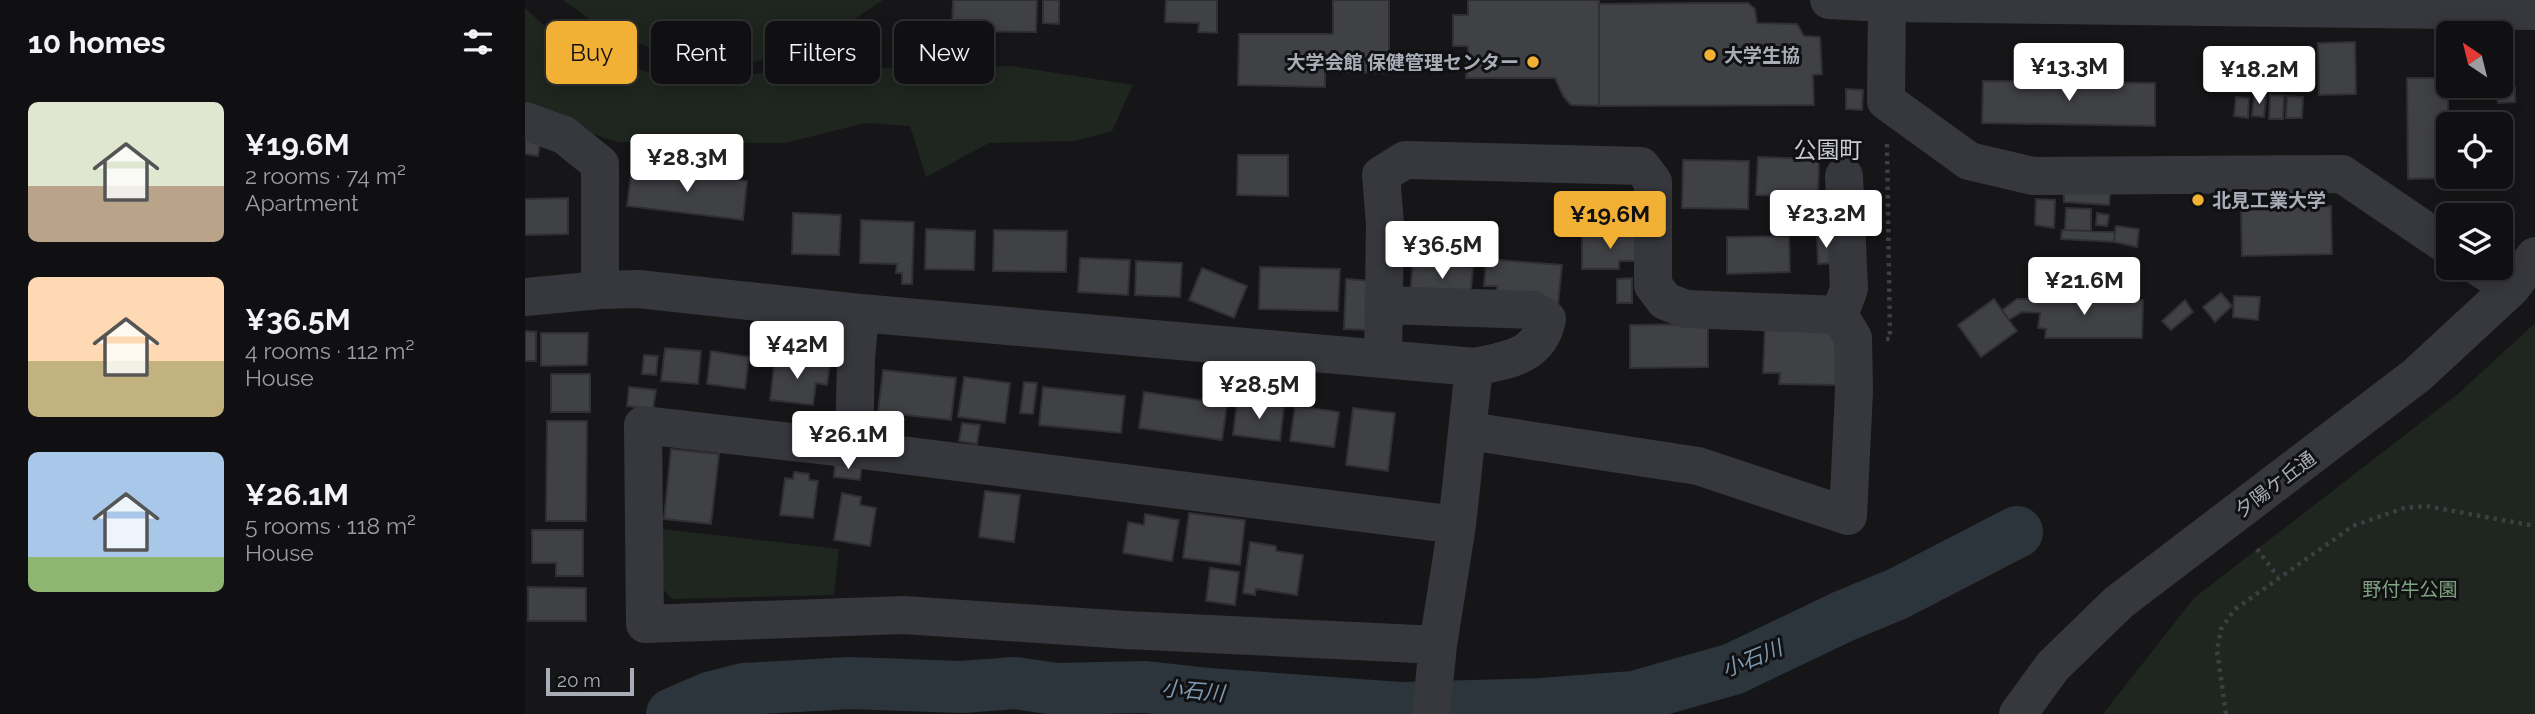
<!DOCTYPE html>
<html lang="en">
<head>
<meta charset="utf-8">
<style>
	body { margin:0; font-family:Raleway,"Noto Sans JP",sans-serif; background:#19191b; color:#f1f3f6; height:100vh; display:flex; flex-direction:column; font-size:26px; white-space:nowrap }
	* { box-sizing:border-box; margin:0 }
	p { font-size:23px; color:#9c9d9f }
	.icon { flex:none; width:38px; height:38px; fill:none; stroke:currentColor; stroke-width:2; stroke-linecap:round; stroke-linejoin:round }
	.map { position:relative; flex:1; overflow:hidden }
	.details { display:flex; flex-direction:column; background:#101012; width:525px }
	.details>* { flex:none }
	.guide { position:absolute; left:21px; top:21px; width:665px; height:63px; display:flex; gap:14px }
	.needle { width:46px; rotate:325deg }
	.tools { position:absolute; left:1911px; top:21px; display:grid; gap:14px }
	.tools a { display:grid; place-items:center; width:77px; height:77px; border-radius:10px; background:#101012; box-shadow:0 4px 18px #0003,0 0 0 2px #303032; font-size:35px }
	.scale { position:absolute; left:21px; bottom:18px; width:88px; box-sizing:border-box; padding-left:7px; border:4px solid #a8adb8; border-top:0; font-size:19px; line-height:24px; white-space:nowrap; color:#a8adb8; -webkit-text-stroke:5px #111113; paint-order:stroke }
	.price { position:absolute; translate:-50% -60px; padding:0 16px; border-radius:7px; background:#fff; color:#222; font-size:23px; line-height:46px; filter:drop-shadow(0 2px 4px #0008) }
	.price::after { content:''; position:absolute; left:50%; top:42px; width:21px; height:16px; margin-left:-10px; background:inherit; clip-path:polygon(0 0,100% 0,50% 100%) }
	.price.selected { background:#f2b134; color:#111 }
	ul { padding:0; list-style:none }
	li { display:flex; align-items:center; gap:21px; height:175px; padding:0 28px }
	li span { display:grid; place-items:center; flex:none; width:196px; height:140px; border-radius:10px; color:#555 }
	li>.icon { margin-inline-start:auto }
	span .icon { width:84px; height:84px; fill:#fffc; stroke-width:1 }
	li b { font-size:30px }
	h2 { display:flex; justify-content:space-between; align-items:center; height:84px; padding:0 28px; font-size:30px }
	.tag { padding:0 24px; border-radius:10px; background:#101012; box-shadow:0 4px 18px #0003,0 0 0 2px #303032; font-size:24px; line-height:63px }
	.tag.selected { background:#f2b134; color:#111 }
	main { display:flex; flex:1; min-height:0 }
	.map>svg:first-child { display:block }
	.green { fill:#1e261f }
	.lines { fill:none; stroke-linecap:round; stroke-linejoin:round }
	.river { stroke:#2c353c; stroke-width:52 }
	.building { fill:#404145; stroke:#303034; stroke-width:2 }
	.path { stroke:#3d3f44; stroke-width:4.5; stroke-dasharray:3.5 5; stroke-linecap:butt }
	.minor { stroke:#37383d; stroke-width:38 }
	.poi-dot { fill:#f2b134; stroke:#111113; stroke-width:2.5 }
	.labels { text-anchor:middle; stroke-width:6; stroke-linejoin:round; paint-order:stroke }
	.poi-label { font-size:19px; font-weight:bold; fill:#a8adb8; stroke:#111113; text-anchor:start }
	.street-label { font-size:19px; fill:#a8adb8; stroke:#111113 }
	.park-label { font-size:19px; fill:#7fa381; stroke:#111113 }
	.water-label { font-size:21px; font-style:italic; fill:#7f9bb3; stroke:#111113 }
	.quarter-label { font-size:23px; fill:#c9ccd4; stroke:#111113 }
</style>
</head>
<body>
<main>
<section class="details">
<h2>10 homes<svg class="icon" aria-label="filters" viewBox="0 0 24 24"><path d="M4 7h16M4 17h16"/><circle cx="9" cy="7" r="2"/><circle cx="15" cy="17" r="2"/></svg></h2>
<ul>
<li><span style="background:linear-gradient(#dfe7d0 60%,#b9a48a 0)"><svg class="icon" aria-label="home" viewBox="0 0 24 24"><path d="M3 11l9-7 9 7M6 9v11h12V9"/></svg></span><div><b>¥19.6M</b><p>2 rooms · 74 m²</p><p>Apartment</p></div></li>
<li><span style="background:linear-gradient(#ffd9b3 60%,#c2b280 0)"><svg class="icon" aria-label="home" viewBox="0 0 24 24"><path d="M3 11l9-7 9 7M6 9v11h12V9"/></svg></span><div><b>¥36.5M</b><p>4 rooms · 112 m²</p><p>House</p></div></li>
<li><span style="background:linear-gradient(#a9c7e8 75%,#8fb573 0)"><svg class="icon" aria-label="home" viewBox="0 0 24 24"><path d="M3 11l9-7 9 7M6 9v11h12V9"/></svg></span><div><b>¥26.1M</b><p>5 rooms · 118 m²</p><p>House</p></div></li>
</ul>
</section>
<div class="map">
<svg width="2010" height="714" viewBox="0 0 2010 714">
	<rect width="100%" height="100%" fill="#161618"/>
	<!-- green -->
	<path class="green" d="M38,0H358L289,46L214,66L140,54L75,27Z
		M0,8L48,52L161,82L270,69L486,66L608,85L587,131L549,141L464,143L401,177L385,126L340,123L260,143L92,142L0,111Z
		M2010,323V714H1578L1669,598L1933,394Z
		M136,529L314,549L309,595L147,599L138,589Z"/>
	<g class="lines">
		<!-- river -->
		<path class="river" d="M147,714L184,698L219,689L325,683L437,687L490,683L531,689L621,687L683,694L875,708L1016,704L1109,697L1208,669L1319,616L1372,594L1492,532"/>
	</g>
	<!-- building -->
	<path class="building" d="M428,0H512L511,32L427,31Z
		M518,0H534V24L518,23Z
		M641,0H692V33L673,32L674,23L640,22Z
		M808,0H864V73L810,72L811,61L800,60V87L713,85L714,34H808Z
		M943,0H1074V106L1046,105L1038,96L1030,78H941L943,46H928V15H943Z
		M1171,3H1223L1230,9L1232,23L1272,24L1279,36L1295,37L1297,74L1288,75L1289,105L1074,106V4Z
		M1830,42L1831,94L1794,95L1793,43Z
		M1882,78H1923V177L1930,178L1883,179Z
		M1458,81L1630,83V126L1457,123Z
		M1990,87V102L1973,103L1972,88Z
		M1321,89L1338,90L1337,110L1321,109Z
		M1745,95L1759,96L1758,119H1744Z
		M1729,96L1741,97L1739,117L1727,116Z
		M1762,96L1778,97L1777,118H1761Z
		M1711,97L1724,98L1723,118L1709,116Z
		M0,140L15,143L13,156L0,154Z
		M713,155H763V196L712,195Z
		M1233,157L1294,159L1293,197L1231,195Z
		M1158,160L1224,161L1223,209L1157,208Z
		M107,167L222,181L218,220L102,206Z
		M1539,191L1585,193L1584,205L1539,202Z
		M43,198V234L0,235V199Z
		M1511,199L1530,200L1529,228L1510,225Z
		M1806,206L1807,254L1717,256L1716,208Z
		M1541,208L1566,209V231L1540,230Z
		M268,213L316,215L314,255L267,254Z
		M1572,213L1584,215L1582,226L1571,225Z
		M336,220L389,222L387,284H377V273H371L372,264L335,263Z
		M1591,226L1614,229L1612,247L1589,242Z
		M401,229L450,231L449,270L400,269Z
		M469,230L542,231L541,272L468,271Z
		M1537,230L1590,232L1589,242L1536,239Z
		M1057,235H1116V261H1094V269H1057Z
		M1309,235L1311,263L1293,264L1292,236Z
		M1264,236L1265,272L1202,274V237Z
		M555,258L605,260L603,295L553,292Z
		M961,259L1037,265L1033,304L971,299L972,286H959Z
		M611,261L657,263L655,297L610,295Z
		M888,263L948,267L945,299L885,294Z
		M735,267L815,269L813,311L734,309Z
		M677,268L722,286L709,318L664,300Z
		M1107,278V303H1092V279Z
		M821,279L846,281L843,330L819,329Z
		M1696,293L1707,306L1690,322L1678,307Z
		M1709,296L1735,297L1733,320L1708,317Z
		M1469,299L1492,331L1456,357L1433,325Z
		M1492,299L1618,300L1617,338H1520L1521,329L1513,328L1515,313L1497,312L1484,320L1477,310Z
		M1660,300L1668,312L1646,330L1637,321Z
		M1183,324V367L1105,368V325Z
		M1240,327L1313,329L1311,385L1254,384L1255,373H1238Z
		M0,331L11,332V361H0Z
		M16,333H63L62,365L16,366Z
		M140,348L176,351L173,384L136,381Z
		M186,351L224,357L220,389L182,384Z
		M119,355L133,356L131,375L117,374Z
		M250,358L305,364L302,385L291,383L288,405L245,400Z
		M358,370L431,378L426,420L353,412Z
		M26,374H65V412H26Z
		M439,377L485,383L480,423L433,417Z
		M499,382L512,383L508,414L495,413Z
		M104,387L131,390L128,409L102,406Z
		M518,387L600,396L596,433L514,425Z
		M619,392L702,404L697,440L614,428Z
		M712,402L759,407L755,441L708,435Z
		M770,406L814,412L809,447L765,441Z
		M828,408L870,413L863,471L821,465Z
		M22,421H62L61,521H21Z
		M437,423L455,425L452,444L434,441Z
		M146,449L194,454L186,524L139,519Z
		M310,463L337,465L335,480L309,477Z
		M269,472L284,474V480L293,481L288,518L255,515L260,478L268,479Z
		M460,491L495,495L489,542L454,537Z
		M317,493L336,497L335,505L351,508L345,546L309,540Z
		M664,513L720,520L715,565L658,558Z
		M620,514L654,520L647,561L598,553L603,522L619,525Z
		M7,530H58V576H31V563H7Z
		M725,542L751,546V551L778,555L772,595L731,589L730,595L718,593Z
		M685,568L714,572L710,605L681,601Z
		M3,587L61,588V621H3Z"/>
	<g class="lines">
		<!-- path -->
		<path class="path" d="M1361,339H1365L1362,144
			M1732,549L1753,577
			M1701,714L1692,650L1696,629L1709,610L1828,526L1879,508L1901,506L2010,526"/>
		<!-- minor -->
		<path class="minor" d="M1304,0L1362,3L2010,11
			M1362,0L1361,101L1444,161L1508,176L1817,174L1923,246
			M0,121L39,135L75,164V290
			M1955,268L1986,288
			M0,297L75,290L113,289L335,313L949,367C983,360 1014,357 1022,319L1008,310L859,305
			M1314,315L1324,289L1319,176
			M858,359L860,224L856,175L880,160L1116,166L1128,182V285L1140,301L1161,309L1314,315L1328,338L1329,391L1323,516L1173,466L944,431
			M329,449L331,358L335,313
			M932,525L329,449L118,425L120,624L379,615L601,630L913,645L932,525L949,367
			M906,714L913,645
			M1493,714L1528,666L1594,602L1892,375L1986,288L2010,256"/>
	</g>
	<!-- markers -->
	<g class="poi-dot">
		<circle cx="1185" cy="55" r="7"/>
		<circle cx="1008" cy="62" r="7"/>
		<circle cx="1673" cy="200" r="7"/>
	</g>
	<g class="labels">
		<!-- poi labels -->
		<g class="poi-label">
			<text x="1199" y="62">大学生協</text>
			<text x="994" y="69" text-anchor="end">大学会館 保健管理センター</text>
			<text x="1687" y="207">北見工業大学</text>
		</g>
		<!-- street labels -->
		<g class="street-label">
			<text transform="translate(1750 484) rotate(-37)" y="7">夕陽ケ丘通</text>
		</g>
		<!-- park labels -->
		<g class="park-label">
			<text x="1885" y="596">野付牛公園</text>
		</g>
		<!-- water labels -->
		<g class="water-label">
			<text transform="translate(1227 659) rotate(-22)" y="7">小石川</text>
			<text transform="translate(668 691) rotate(5)" y="7">小石川</text>
		</g>
		<!-- quarter labels -->
		<g class="quarter-label">
			<text x="1303" y="158">公園町</text>
		</g>
	</g>
</svg>
<div class="tools">
<a><svg class="needle" viewBox="-14 -14 28 28"><path d="M0-13l5 13h-10z" fill="#e53935"/><path d="M0 13l5-13h-10z" fill="#9c9d9f"/></svg></a>
<a><svg class="icon" aria-label="locate" viewBox="0 0 24 24"><circle cx="12" cy="12" r="6"/><path d="M12 2v4M12 18v4M2 12h4M18 12h4"/></svg></a>
<a><svg class="icon" aria-label="layers" viewBox="0 0 24 24"><path d="M12 4l9 5-9 5-9-5zM3 14l9 5 9-5"/></svg></a>
</div>
<div class="scale">20 m</div>
<b class="price" style="left:1544px;top:103px">¥13.3M</b>
<b class="price" style="left:1734px;top:106px">¥18.2M</b>
<b class="price" style="left:162px;top:194px">¥28.3M</b>
<b class="price" style="left:1301px;top:250px">¥23.2M</b>
<b class="price selected" style="left:1085px;top:251px">¥19.6M</b>
<b class="price" style="left:917px;top:281px">¥36.5M</b>
<b class="price" style="left:1559px;top:317px">¥21.6M</b>
<b class="price" style="left:272px;top:381px">¥42M</b>
<b class="price" style="left:734px;top:421px">¥28.5M</b>
<b class="price" style="left:323px;top:471px">¥26.1M</b>
<div class="guide">
<a class="tag selected">Buy</a>
<a class="tag">Rent</a>
<a class="tag">Filters</a>
<a class="tag">New</a>
</div>
</div>
</main>
</body>
</html>
